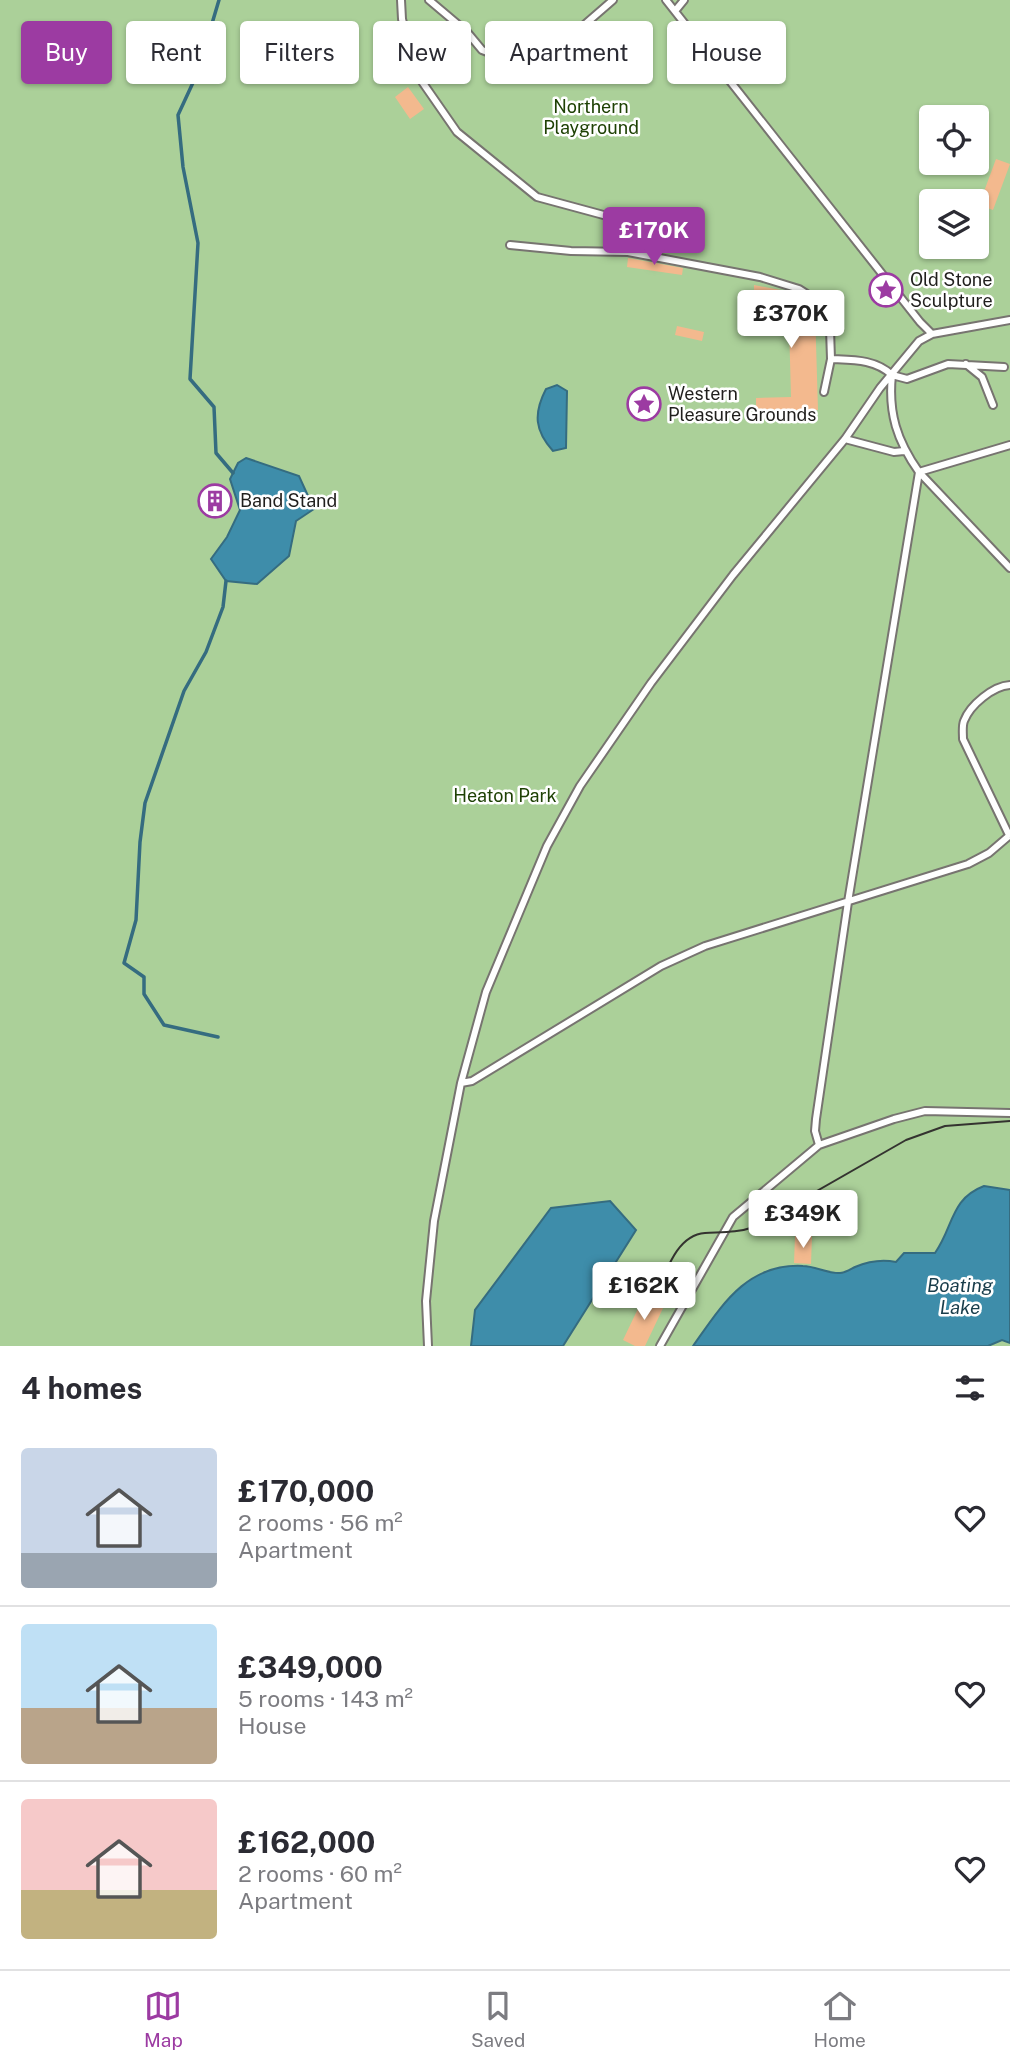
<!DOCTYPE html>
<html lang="en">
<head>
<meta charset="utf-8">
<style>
	body { margin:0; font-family:"Public Sans",sans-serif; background:#f2f2f3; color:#2b2b33; height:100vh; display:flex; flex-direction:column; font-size:26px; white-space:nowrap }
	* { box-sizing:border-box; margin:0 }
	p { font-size:23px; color:#7c7c81 }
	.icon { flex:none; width:38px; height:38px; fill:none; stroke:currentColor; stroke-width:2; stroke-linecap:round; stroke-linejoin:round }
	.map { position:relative; height:1346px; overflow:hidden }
	.side { display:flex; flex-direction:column; background:#fff; flex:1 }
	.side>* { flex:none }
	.guide { position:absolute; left:21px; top:21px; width:970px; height:63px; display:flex; gap:14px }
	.buttons { position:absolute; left:919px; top:105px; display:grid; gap:14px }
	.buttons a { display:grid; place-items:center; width:70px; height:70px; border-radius:7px; background:#fff; box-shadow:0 2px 5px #0004; font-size:35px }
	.price { position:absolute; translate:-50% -60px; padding:0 16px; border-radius:7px; background:#fff; color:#222; font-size:23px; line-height:46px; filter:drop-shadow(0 2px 4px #0008) }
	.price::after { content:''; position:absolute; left:50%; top:42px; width:21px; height:16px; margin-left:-10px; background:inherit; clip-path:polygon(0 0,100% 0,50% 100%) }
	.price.current { background:#9c3ba2; color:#fff }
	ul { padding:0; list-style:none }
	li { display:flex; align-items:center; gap:21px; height:175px; padding:0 21px }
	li+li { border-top:2px solid #e1e1e2 }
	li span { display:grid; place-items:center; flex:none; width:196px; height:140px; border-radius:7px; color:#555 }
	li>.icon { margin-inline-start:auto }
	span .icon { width:84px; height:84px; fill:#fffc; stroke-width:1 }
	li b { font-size:30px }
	h2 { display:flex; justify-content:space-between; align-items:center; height:84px; padding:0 21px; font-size:30px }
	.chip { padding:0 24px; border-radius:7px; background:#fff; box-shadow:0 2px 5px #0004; font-size:24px; line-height:63px }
	.chip.current { background:#9c3ba2; color:#fff }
	.tabs { display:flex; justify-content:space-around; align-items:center; height:98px; border-top:2px solid #e1e1e2; background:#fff; font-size:19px; color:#7c7c81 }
	.tabs a { display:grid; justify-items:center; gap:4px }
	.tabs .current { color:#9c3ba2 }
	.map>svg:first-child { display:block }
	.green { fill:#abd099; fill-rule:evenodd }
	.water { fill:#3e8daa; stroke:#356c80; stroke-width:2 }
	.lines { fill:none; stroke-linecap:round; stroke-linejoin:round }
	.stream { stroke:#356c80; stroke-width:3.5 }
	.building { fill:#f3b98e }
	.lane-casing { stroke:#777470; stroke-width:10 }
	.lane { stroke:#fff; stroke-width:6 }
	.tram { stroke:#343330; stroke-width:2 }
	.labels { text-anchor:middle; stroke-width:5; stroke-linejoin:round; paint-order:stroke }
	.park-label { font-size:18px; fill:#1e4104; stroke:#fff }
	.poi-label { font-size:18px; fill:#201f1d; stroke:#fff; text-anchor:start }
	.water-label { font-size:19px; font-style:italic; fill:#193d4b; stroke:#fff }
</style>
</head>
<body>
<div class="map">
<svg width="1010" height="1346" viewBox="0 0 1010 1346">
	<rect width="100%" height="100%" fill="#e1ded9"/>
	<!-- green -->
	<path class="green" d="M0,0H1010V1346H0ZM931,117H976V163H931ZM931,201H976V247H931Z"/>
	<!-- water -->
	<path class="water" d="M557,385L567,391L566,448L553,451C535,431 533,414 546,389Z
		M246,458L299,476L314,509L296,521L289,556L257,584L226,581L211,559L227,537L240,510L230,479L238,463Z
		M984,1186L1010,1190V1343L1002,1340L988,1346H693C722,1305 747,1263 803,1266C815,1266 828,1274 840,1273C845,1273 851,1269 855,1267C869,1261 882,1259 896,1262L904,1253H935C954,1226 950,1199 984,1186Z
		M610,1201L636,1230L563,1346H471L475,1310L551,1208Z"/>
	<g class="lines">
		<!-- stream -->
		<path class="stream" d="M219,0L197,74L178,115L183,167L198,243L190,379L214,407L216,453L233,473
			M218,1037L164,1025L144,994V977L124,963L136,920L140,842L145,803L184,691L206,652L223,607L226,581"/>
	</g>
	<!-- building -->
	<path class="building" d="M408,87L424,109L410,119L395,97Z
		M996,159L1010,164L993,210L979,205Z
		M628,258L683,268L682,275L627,267Z
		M754,285L786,291V310H815L818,410L756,411V398L791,397L789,323L754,324Z
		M677,326L704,332L702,341L675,335Z
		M205 499a10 10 0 1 1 20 0a10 10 0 1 1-20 0Z
		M795,1236H812L811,1264L794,1263Z
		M645,1294L665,1304L645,1346H635L623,1340Z"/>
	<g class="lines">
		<defs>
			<path id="lane" d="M401,0L402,19L416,73L457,132L537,197L633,223L628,252L571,251L510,245
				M429,0L467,32L482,50L537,71L547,67L583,26L613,0
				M666,0L920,322L932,334
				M675,11L684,0
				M628,252L760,277L799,289L810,296L820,307L830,329L831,359L824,392
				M831,359C853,360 875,359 892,375C888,413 897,441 919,472L1010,445
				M966,364L982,377L993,405
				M892,375L907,379L948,364L1004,367
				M845,439L894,452L904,451
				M1009,835L963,739C963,733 962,726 964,721C970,705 993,686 1010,685
				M461,1083L472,1081L661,966L705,946L968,864L989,853L1010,835
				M819,1145L815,1131L816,1119L848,902L919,472L1010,568
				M428,1346L426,1301L434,1221L461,1083L486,992L547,846L580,786L651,683L733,575L845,439L880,388L919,341L932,334L1010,320
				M660,1346L733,1217L819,1145L894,1119L925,1111L1010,1113"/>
		</defs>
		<!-- lane casing -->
		<use href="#lane" class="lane-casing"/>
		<!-- lane -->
		<use href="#lane" class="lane"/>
		<!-- tram -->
		<path class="tram" d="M654,1299C665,1276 675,1235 705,1233C722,1232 737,1233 754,1227L906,1140L945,1126L1010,1121"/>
	</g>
	<!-- icons -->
	<defs>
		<symbol id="sight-ring" viewBox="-11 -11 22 22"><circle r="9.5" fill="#fff" stroke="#9c3ba2" stroke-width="1.5"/><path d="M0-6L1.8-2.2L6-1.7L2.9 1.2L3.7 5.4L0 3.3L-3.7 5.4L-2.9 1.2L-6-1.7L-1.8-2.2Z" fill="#9c3ba2"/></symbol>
		<symbol id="building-ring" viewBox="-11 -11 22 22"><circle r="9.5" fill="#fff" stroke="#9c3ba2" stroke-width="1.5"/><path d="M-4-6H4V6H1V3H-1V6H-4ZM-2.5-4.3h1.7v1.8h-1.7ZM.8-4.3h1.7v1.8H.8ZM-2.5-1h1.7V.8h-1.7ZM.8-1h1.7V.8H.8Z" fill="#9c3ba2"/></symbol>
	</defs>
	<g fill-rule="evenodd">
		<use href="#sight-ring" x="867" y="271" width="38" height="38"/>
		<use href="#sight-ring" x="625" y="385" width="38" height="38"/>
		<use href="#building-ring" x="196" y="482" width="38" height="38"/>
	</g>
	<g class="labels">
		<!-- park labels -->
		<g class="park-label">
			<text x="591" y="113">Northern<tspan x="591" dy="21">Playground</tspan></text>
			<text x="505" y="802">Heaton Park</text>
		</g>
		<!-- poi labels -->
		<g class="poi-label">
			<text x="910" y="286">Old Stone<tspan x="910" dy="21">Sculpture</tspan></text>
			<text x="668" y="400">Western<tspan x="668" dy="21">Pleasure Grounds</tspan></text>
			<text x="240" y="507">Band Stand</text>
		</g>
		<!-- water labels -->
		<g class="water-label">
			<text x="960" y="1292">Boating<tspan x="960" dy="22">Lake</tspan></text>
		</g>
	</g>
</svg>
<div class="buttons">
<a><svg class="icon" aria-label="locate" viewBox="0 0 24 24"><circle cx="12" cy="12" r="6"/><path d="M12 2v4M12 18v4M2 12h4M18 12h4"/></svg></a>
<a><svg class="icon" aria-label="layers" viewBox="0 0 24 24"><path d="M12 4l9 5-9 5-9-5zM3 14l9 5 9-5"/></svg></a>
</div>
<b class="price current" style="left:654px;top:267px">£170K</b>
<b class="price" style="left:791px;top:350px">£370K</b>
<b class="price" style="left:803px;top:1250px">£349K</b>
<b class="price" style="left:644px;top:1322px">£162K</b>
<div class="guide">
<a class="chip current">Buy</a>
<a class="chip">Rent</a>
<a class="chip">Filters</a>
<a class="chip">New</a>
<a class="chip">Apartment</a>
<a class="chip">House</a>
</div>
</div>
<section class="side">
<h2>4 homes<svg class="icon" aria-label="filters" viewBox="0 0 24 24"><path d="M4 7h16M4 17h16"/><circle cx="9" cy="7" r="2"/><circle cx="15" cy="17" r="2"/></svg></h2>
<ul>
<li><span style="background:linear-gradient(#c9d6e8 75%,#9aa5b1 0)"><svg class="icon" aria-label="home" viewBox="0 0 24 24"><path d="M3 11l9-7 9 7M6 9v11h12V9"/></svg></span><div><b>£170,000</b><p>2 rooms · 56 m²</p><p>Apartment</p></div><svg class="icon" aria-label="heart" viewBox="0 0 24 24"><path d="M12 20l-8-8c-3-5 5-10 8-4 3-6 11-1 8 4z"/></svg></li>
<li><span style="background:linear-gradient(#bfe0f5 60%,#b9a48a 0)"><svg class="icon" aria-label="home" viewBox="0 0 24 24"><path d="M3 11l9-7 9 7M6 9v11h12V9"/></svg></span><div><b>£349,000</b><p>5 rooms · 143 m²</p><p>House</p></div><svg class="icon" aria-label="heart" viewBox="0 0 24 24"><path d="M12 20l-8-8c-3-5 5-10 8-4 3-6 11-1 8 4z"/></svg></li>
<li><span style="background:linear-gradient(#f6c9c9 65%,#c2b280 0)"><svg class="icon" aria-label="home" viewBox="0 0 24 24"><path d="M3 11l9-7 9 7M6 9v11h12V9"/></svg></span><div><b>£162,000</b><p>2 rooms · 60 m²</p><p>Apartment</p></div><svg class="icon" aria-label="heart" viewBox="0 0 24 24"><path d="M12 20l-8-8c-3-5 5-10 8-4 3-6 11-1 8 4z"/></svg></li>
</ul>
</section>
<nav class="tabs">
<a class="current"><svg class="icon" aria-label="map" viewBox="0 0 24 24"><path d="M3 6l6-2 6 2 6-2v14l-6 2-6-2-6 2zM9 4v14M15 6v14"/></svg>Map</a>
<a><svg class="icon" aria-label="saved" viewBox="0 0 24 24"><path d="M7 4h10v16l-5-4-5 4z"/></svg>Saved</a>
<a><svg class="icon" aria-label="home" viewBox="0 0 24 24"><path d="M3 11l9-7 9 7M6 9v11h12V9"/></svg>Home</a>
</nav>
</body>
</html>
